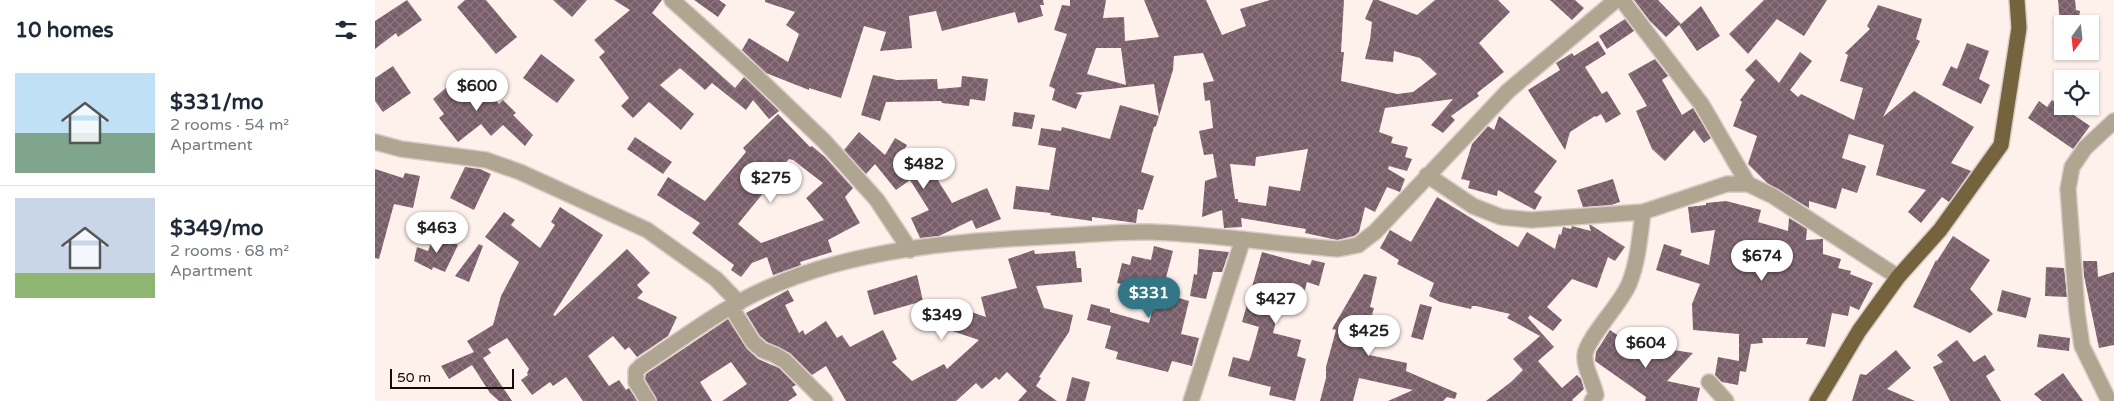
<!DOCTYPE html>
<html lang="en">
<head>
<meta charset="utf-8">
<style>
	body { margin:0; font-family:"Varela Round",sans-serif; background:#f2f2f3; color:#1f2937; height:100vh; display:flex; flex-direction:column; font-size:19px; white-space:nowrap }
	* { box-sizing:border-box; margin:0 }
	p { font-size:16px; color:#747a83 }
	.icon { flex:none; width:28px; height:28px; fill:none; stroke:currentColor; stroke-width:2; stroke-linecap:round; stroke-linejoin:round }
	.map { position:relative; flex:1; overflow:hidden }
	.drawer { display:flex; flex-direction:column; background:#fff; width:375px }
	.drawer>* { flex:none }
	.needle { width:32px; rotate:195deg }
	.fabs { position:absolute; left:1679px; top:15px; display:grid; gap:10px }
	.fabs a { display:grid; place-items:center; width:45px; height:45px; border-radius:0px; background:#fff; box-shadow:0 1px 4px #0004; font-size:25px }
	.scale { position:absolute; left:15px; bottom:12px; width:124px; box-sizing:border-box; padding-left:5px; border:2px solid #140a07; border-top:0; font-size:14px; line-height:18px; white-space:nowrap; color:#140a07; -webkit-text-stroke:4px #fef1ec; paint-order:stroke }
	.price { position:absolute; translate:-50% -42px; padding:0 11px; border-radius:18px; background:#fff; color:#222; font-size:16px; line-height:32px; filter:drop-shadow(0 1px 2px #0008) }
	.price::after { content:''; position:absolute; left:50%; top:30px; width:15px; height:11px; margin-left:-8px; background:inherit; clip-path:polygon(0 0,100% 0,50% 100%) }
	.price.selected { background:#337787; color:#fff }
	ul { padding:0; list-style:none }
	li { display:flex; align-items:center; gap:15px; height:125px; padding:0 15px }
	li+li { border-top:1px solid #e0e1e3 }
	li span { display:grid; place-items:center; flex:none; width:140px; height:100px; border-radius:0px; color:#555 }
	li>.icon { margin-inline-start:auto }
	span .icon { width:60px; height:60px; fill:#fffc; stroke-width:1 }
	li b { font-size:21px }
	h2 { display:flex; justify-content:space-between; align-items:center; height:60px; padding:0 15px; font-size:21px }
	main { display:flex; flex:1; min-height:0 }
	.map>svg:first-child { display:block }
	.building { fill:url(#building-cross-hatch); fill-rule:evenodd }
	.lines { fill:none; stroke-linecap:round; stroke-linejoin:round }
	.minor-casing { stroke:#d9ccc7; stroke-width:18 }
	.major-casing { stroke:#d9ccc7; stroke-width:18 }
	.minor { stroke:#afa590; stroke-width:15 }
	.major { stroke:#74633c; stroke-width:15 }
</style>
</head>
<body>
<main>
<section class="drawer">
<h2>10 homes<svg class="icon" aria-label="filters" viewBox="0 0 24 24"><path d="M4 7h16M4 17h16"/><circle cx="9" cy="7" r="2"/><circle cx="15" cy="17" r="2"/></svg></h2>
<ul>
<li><span style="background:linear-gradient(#bfe0f5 60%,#7fa58c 0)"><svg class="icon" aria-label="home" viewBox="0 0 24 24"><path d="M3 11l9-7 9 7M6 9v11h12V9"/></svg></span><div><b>$331/mo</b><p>2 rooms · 54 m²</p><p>Apartment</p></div></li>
<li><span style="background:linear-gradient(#c9d6e8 75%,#8fb573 0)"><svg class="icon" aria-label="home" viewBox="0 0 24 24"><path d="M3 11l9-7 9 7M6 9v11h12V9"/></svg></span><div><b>$349/mo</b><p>2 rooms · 68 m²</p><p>Apartment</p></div></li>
</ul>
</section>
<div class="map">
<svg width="1739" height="401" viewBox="0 0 1739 401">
	<defs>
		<pattern id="building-cross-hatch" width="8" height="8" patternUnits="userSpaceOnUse" patternTransform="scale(1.25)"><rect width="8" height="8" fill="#795e69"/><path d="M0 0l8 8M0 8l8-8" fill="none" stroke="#8c7880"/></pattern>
	</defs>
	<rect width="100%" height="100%" fill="#fef1ec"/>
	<!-- building -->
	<path class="building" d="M32,0L47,20L23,37L21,33L0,49V21Z
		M90,0H111L142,37L121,54L82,7Z
		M178,0H212L197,17Z
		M239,0H287L277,13L360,88L369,77L404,111L394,119L378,100L371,110L337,83L330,90L305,68L285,85L319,114L306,130L274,102L258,118L246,106L254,98L224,57L230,52L219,40L255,10Z
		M319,0H344L351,5L343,17Z
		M390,0H668L669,5H665L668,16L643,23L640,12L567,31L561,11L534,16L537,48L505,51L511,32L489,26L466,98L434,88V90L391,73L367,50L374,38L413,62L424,34L411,25L420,12L390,2Z
		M695,0H731L728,18L749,17L750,41L784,37L769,0H831L847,35L871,26L865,9L895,0H969L966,52H969L966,81L1022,94L1038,92L1062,74L1045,58L1019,51L1018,62L990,59L995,40L997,22L990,19L998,0H1003L1042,15L1060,0H1123L1135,12L1104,43L1129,72L1102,93L1104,96L1076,116L1080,120L1068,133L1056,125L1078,99L1010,108L1004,132L1018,137L1016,143L1033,147L1030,157L1037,159L1032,171L1014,166L1013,169L1030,179L1025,192L1012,187L1000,212L990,207L984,232L979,236L962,240L930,233L931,229L866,218L867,227L849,228L847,210L827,217L830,181L842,177L838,154L829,155L824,131L838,128L835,100L830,101L828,83L839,81L828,53L799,56L798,70L781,126L779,127L766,172L779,176L768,210L763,209L761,223L717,217V221L675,215L676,213L638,209L641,186L674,190L681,148L663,145L666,128L686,131L687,127L735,139L745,105L784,116L779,84L700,93L707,95L701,109L677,100L680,89L674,86L692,34L679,30L687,5L695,6ZM721,48H746L751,85L712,74ZM933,149L925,191L894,186L891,206L863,202V199H860L855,164L880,166L881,157Z
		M1175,0H1200L1209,8L1197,20Z
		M1259,0H1283L1306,24L1326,6L1345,36L1322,51L1304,25L1291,37L1275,21Z
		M1389,0H1452L1429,36L1402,19L1373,54L1354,34Z
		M1683,0H1700L1701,10L1705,11L1703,24H1685Z
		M1503,5L1547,19L1541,39L1545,41L1508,117L1539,91L1599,127L1576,163L1596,171L1574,202L1567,197L1546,223L1533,212L1551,190L1501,175L1509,145L1474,134L1467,158L1491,166L1482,193L1467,188L1461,209L1434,201V208L1392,183L1373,164L1382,136L1358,126L1367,102L1365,100L1380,80L1370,70L1381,59L1404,83L1425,52L1437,61L1415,90L1423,97L1426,94L1479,120L1488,88L1465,81L1473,55L1470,53L1495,29L1492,26Z
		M1250,19L1259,31L1232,49L1224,36Z
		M1223,41L1231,54L1210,67L1227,94L1232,91L1246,114L1231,123L1226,114L1221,117L1220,116L1195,132L1190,150L1153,90L1185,70L1181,63L1197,53L1199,56Z
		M1592,43L1614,51L1604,79L1615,85L1606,104L1567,85L1576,66L1582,69Z
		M166,54L200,80L182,103L148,78Z
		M1280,59L1293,76L1287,80L1307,115L1318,108L1336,138L1329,143L1319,130L1290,161L1277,149L1261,111L1272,106L1253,74Z
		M18,66L36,93L8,112L0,101V78Z
		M86,75L99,91L108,84L124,104L128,100L141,113L138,115L158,135L150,146L128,125L116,136L106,124L83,142L64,118L69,114L58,99Z
		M498,75L522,80L562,79L563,89L586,87L587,76L613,79L610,101L595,99L594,106L567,103L566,101L511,102L505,121L486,115Z
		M1677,100L1715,126L1698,149L1653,118L1664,101L1672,107Z
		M639,112L660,115L657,129L637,126Z
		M403,114L435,147L437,146L450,157L478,188L470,197L485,223L453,240L457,252L425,262L426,265L398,275L392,257L377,263L366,277L356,270L359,265L317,233L325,223L282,195L293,177L330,201L371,152L368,148ZM414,159L418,160L448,183L431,198L449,220L386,243L363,224L398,181L395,179Z
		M1124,116L1182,161L1159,192L1167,197L1160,210L1123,190L1122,196L1093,188L1095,181L1086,179L1097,144L1113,126L1119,130Z
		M484,132L510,155L520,138L532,145L527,153L540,171L551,161L577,203L612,188L626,219L601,229L597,220L564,236L545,238L536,218L554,210L535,180L521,190L500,164L491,174L469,150Z
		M260,137L297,162L288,174L252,149Z
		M90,167L105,169L116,174L99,210L75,198Z
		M0,169L28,178L30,173L45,176L38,208L19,204L4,259L0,258Z
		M1238,179L1245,202L1236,205L1208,207L1202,190Z
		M1062,197L1143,247L1152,232L1180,249L1184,234L1186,235L1188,227L1196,229L1197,226L1216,231L1214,225H1216L1250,247L1240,261L1233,257L1222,288L1197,279L1172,307L1187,320L1178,331L1155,315L1153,318L1179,347L1163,361L1187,388L1202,375L1206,379L1209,389L1197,400L1198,401H1111L1136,382L1148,370L1138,359L1165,336L1132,318L1135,314L1101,306H1097L1096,309L1065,302L1054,296L1059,283L1022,264L1024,260L1005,248L1015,230L1036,242Z
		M1351,201L1386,210L1383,222L1413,231L1414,218L1432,229L1431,240L1448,239V254L1466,259L1463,268L1476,271L1475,274L1498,283L1484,310L1475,306L1473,316L1457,313L1450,347L1431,344L1433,338H1387L1388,343L1376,344L1371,372L1365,371L1363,385L1347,382L1340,375L1343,357L1364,361V334L1318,330L1317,304L1325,284L1281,270L1289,244L1307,250L1305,255L1334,265L1340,230L1316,233L1313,207L1331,205V203Z
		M185,207L228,235L178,315L180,316L252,249L275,273L262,285L268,292L262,298L302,317L293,336L262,357L254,347L250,350L238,336L213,356L234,386L244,380L251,390L254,388L262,401H208L191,377L178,386L175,382L157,395L146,380L153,375L152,373L154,369L132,338L113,349L116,353L108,358L137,401H124L115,393L97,365L74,379L66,366L99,352L92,341L118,325L126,296L144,262L110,237L129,212L140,220L136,225L165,248L180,225L176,222Z
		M60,233L83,245L70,272L58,267L57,270L39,261L42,247L53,251Z
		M1578,236L1615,260L1595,289L1618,314L1595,333L1538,307L1561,260L1562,261Z
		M104,244L108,246L94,282L80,276Z
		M779,246L798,251L787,293L814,301L806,334L824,338L817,366L797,361L793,372L741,359L743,352L730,348L736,326L712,320L716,304L735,309V312L774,323L782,293L742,283L747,263L755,265L757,256L776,260Z
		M824,249L854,252L847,272H838L831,299L815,296L819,274L822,275Z
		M659,250L660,254L700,251L702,268H706L707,282L661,286L669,308L698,315L694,332L664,377L666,378L661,386L682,401H643L652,391L632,372L624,380L621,377L607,389L601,383L581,401H471L451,366L437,375L415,353L392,342L385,336L371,313L413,290L419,301L410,305L424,333L428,330L430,335L451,321L462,338L467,335L475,347L508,330L522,359L517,362L537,381L569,364L572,369L604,340L559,325L567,302L611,317L606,297L642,288L633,259Z
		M887,252L935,265L937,260L950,263L944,286L932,282L924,312L905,307L898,333L926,340L922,356L931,359L920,401L894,395L896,387L853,376L858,357L874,361L876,356L884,327L867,322Z
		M1708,261H1722L1723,277L1739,272V345L1724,348L1709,276Z
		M1671,267L1689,268L1692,297L1670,296Z
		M989,274L1002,277L995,307L999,308L988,348L996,350L994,355L1032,363L1031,371L1082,393L1080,399L1072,397L1068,401H1013L1038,390L984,378L978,401H945L951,378V367L961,330L957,329Z
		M542,275L548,301L499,315L492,291Z
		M1627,290L1656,298L1651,318L1622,311Z
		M1045,304L1057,307L1048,340L1036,337Z
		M353,319L372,349L383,359L404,368L421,385L417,387L422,395L413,401H347L372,384L356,362L325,382L337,401H282L270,379L271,374Z
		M1235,330L1258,346L1259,344L1318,353L1292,381L1325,388L1322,401H1270L1271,397L1220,361L1221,352Z
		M1664,334L1695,338L1694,351L1662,347Z
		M1582,340L1599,362L1610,355L1620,370L1611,376L1626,401H1575L1558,367L1568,362L1562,355Z
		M1521,350L1536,368L1512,389L1540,401H1477L1485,374L1491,375Z
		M1688,373L1708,401H1667L1659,394Z
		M697,377L715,382L710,401H691Z"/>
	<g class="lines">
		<defs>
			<path id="minor" d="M297,0L376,71L449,141L502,200L535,250
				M1247,0L1327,105L1373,184
				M0,142L26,149L111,160L145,172L272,230L341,279L364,303
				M1052,175L1098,206L1126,217L1156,220L1268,212L1352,184H1373L1398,196L1523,277
				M356,307L378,342L387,350L400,355L410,361L450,401
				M1334,382L1351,401
				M273,401L261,382V371L266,366C304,341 347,308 388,290C479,248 585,241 684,236C714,235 745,231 775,232C838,234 900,244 963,249L983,245L1000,232L1133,91L1241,0
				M816,401L868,239
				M1217,401L1221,395C1218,381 1209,368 1210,355C1211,339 1246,304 1254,284C1263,262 1265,236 1268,212
				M1734,401L1707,346L1702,312L1693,189L1697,167L1710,148L1739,121"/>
			<path id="major" d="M1442,401L1484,331L1523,277L1565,230L1626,145L1644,28L1642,0"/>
		</defs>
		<!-- minor casing -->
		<use href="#minor" class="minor-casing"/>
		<!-- major casing -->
		<use href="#major" class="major-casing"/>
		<!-- minor -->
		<use href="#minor" class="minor"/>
		<!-- major -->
		<use href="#major" class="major"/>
	</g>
</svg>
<div class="fabs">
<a><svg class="needle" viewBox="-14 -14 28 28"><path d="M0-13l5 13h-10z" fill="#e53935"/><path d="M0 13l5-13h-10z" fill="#747a83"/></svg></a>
<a><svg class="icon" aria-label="locate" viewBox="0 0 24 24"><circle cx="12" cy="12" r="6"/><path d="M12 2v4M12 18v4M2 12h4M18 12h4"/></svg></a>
</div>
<div class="scale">50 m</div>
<b class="price" style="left:102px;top:112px">$600</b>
<b class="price" style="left:549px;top:190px">$482</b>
<b class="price" style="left:396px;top:204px">$275</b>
<b class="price" style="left:62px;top:254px">$463</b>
<b class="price" style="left:1387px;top:282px">$674</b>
<b class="price selected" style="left:774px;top:319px">$331</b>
<b class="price" style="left:901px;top:325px">$427</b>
<b class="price" style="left:567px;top:341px">$349</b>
<b class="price" style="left:994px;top:357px">$425</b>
<b class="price" style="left:1271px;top:369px">$604</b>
</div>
</main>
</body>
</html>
